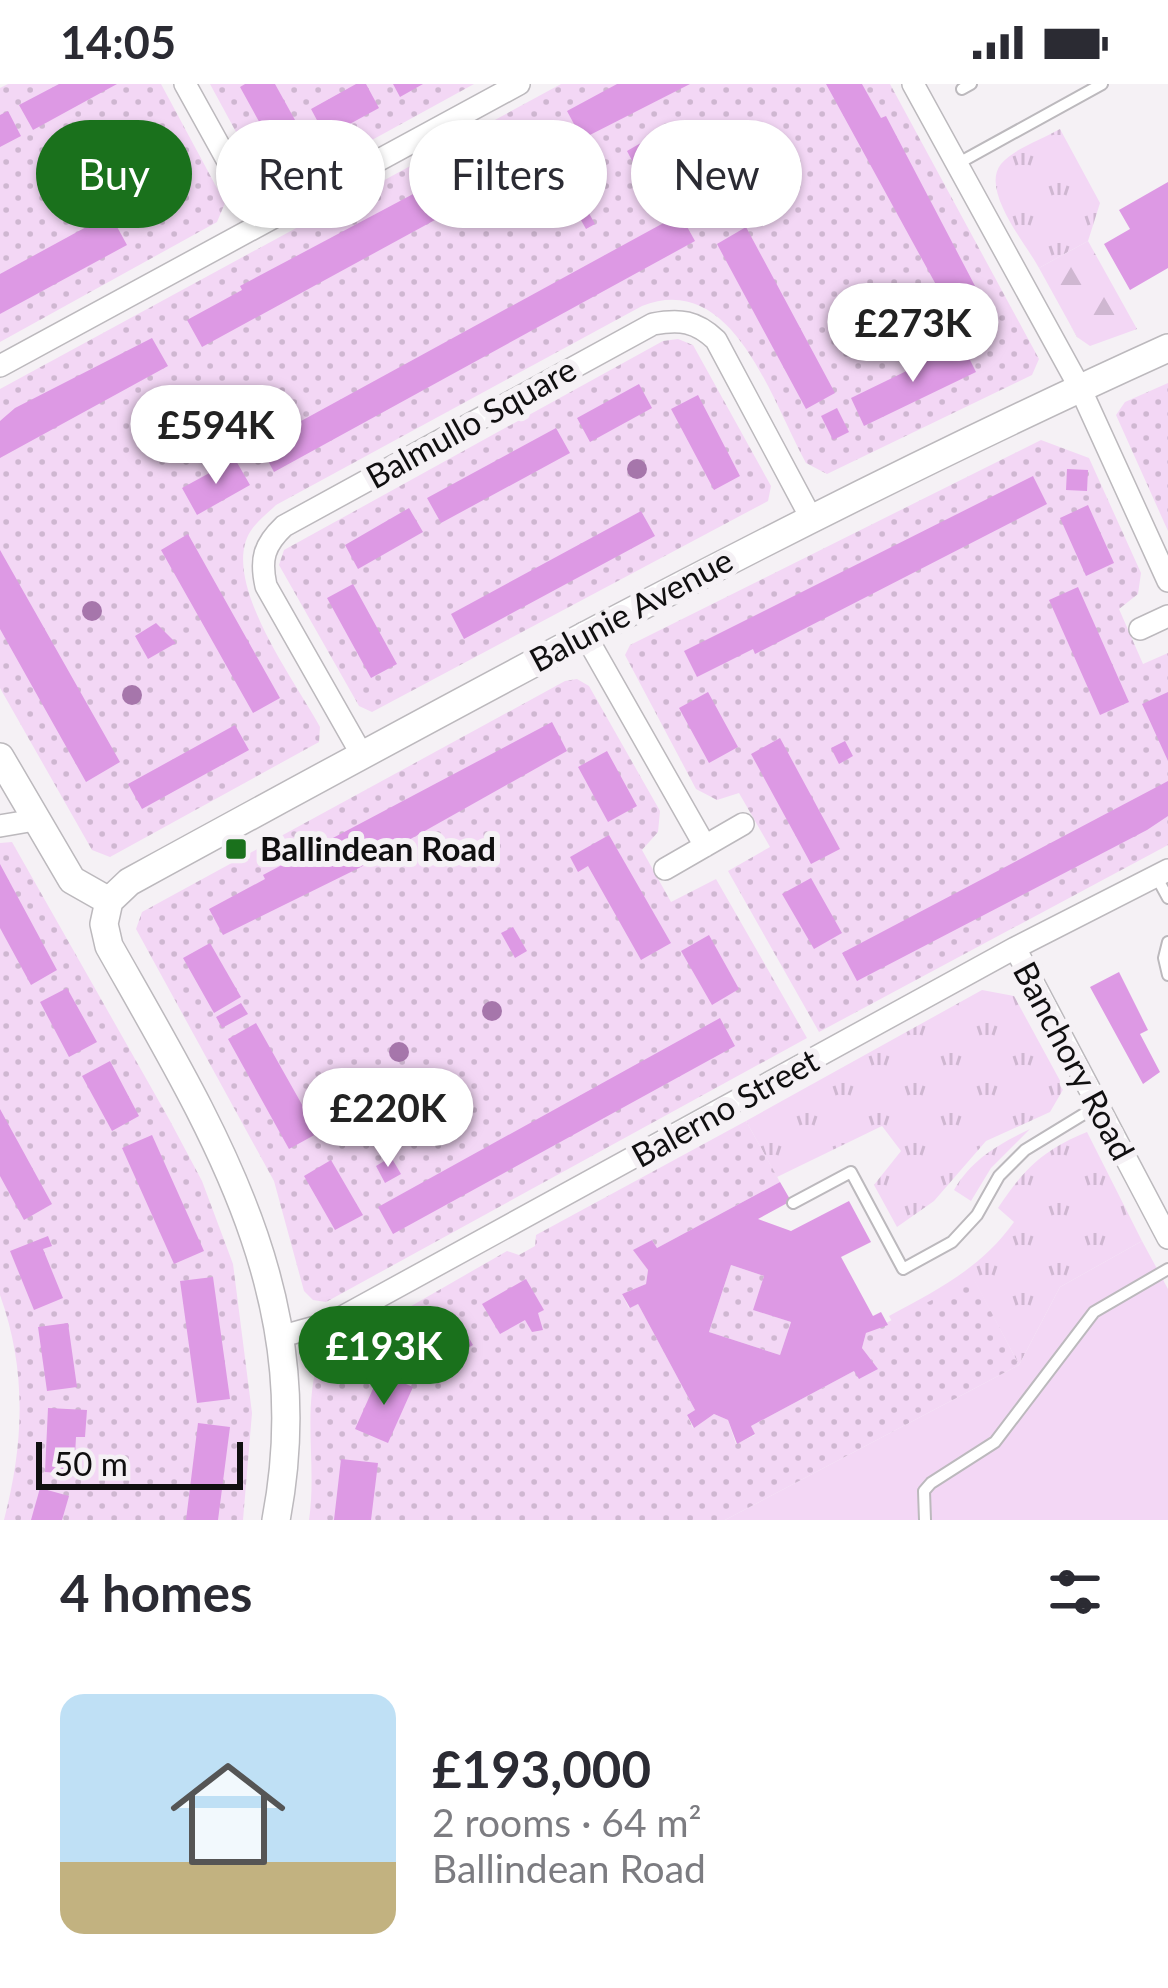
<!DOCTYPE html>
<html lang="en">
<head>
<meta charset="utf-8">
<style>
	body { margin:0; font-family:Lato,sans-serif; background:#f7f7f7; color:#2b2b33; height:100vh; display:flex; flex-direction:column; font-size:45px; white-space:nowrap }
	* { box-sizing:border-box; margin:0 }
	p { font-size:39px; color:#7c7c81 }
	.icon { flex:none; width:66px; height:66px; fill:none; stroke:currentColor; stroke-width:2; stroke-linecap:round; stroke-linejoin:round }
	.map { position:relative; height:1436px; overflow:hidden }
	.sheet { display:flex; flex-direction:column; background:#fff; flex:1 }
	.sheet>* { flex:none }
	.hud { position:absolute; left:36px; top:36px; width:1098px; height:108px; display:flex; gap:24px }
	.scale { position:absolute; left:36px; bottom:30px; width:207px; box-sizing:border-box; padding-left:12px; border:6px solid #100f10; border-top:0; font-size:33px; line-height:42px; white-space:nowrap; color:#100f10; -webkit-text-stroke:9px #f5f1f5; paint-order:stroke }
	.price { position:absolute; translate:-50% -102px; padding:0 27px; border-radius:42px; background:#fff; color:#222; font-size:39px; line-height:78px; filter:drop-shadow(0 3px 6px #0008) }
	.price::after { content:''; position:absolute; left:50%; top:72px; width:36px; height:27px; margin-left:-18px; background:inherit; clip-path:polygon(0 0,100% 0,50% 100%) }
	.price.active { background:#1a711c; color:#fff }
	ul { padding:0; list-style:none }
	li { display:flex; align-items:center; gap:36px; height:300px; padding:0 60px }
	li+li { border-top:3px solid #e1e1e2 }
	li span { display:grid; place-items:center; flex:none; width:336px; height:240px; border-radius:24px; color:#555 }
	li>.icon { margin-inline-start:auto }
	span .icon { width:144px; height:144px; fill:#fffc; stroke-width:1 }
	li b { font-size:51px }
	h2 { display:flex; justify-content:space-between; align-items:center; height:144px; padding:0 60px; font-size:51px }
	.chip { padding:0 42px; border-radius:54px; background:#fff; box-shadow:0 3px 9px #0004; font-size:42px; line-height:108px }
	.chip.active { background:#1a711c; color:#fff }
	.status { display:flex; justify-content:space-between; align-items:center; height:84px; padding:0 60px; background:#fff; direction:ltr }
	.status svg { height:33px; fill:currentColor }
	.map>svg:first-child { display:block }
	.grass { fill:url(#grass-tufts) }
	.forest { fill:url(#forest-firs) }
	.park { fill:#f3d7f5 }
	.garden { fill:url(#garden-dots) }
	.building { fill:#dd99e4; fill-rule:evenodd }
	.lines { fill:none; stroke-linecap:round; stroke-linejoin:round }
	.service-casing { stroke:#bcb9bd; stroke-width:14 }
	.minor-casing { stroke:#bcb9bd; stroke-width:24 }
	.tertiary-casing { stroke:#bcb9bd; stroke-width:30 }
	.service { stroke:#fff; stroke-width:10 }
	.minor { stroke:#fff; stroke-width:21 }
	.tertiary { stroke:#fff; stroke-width:27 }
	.tree { fill:#a676ab }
	.poi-dot { fill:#1a711c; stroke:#f5f1f5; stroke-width:4.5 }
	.labels { text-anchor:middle; stroke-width:12; stroke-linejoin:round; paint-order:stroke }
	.street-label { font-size:33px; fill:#100f10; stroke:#f5f1f5 }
	.poi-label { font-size:33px; font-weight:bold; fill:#100f10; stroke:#f5f1f5; text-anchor:start }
</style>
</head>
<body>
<div class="status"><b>14:05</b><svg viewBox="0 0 49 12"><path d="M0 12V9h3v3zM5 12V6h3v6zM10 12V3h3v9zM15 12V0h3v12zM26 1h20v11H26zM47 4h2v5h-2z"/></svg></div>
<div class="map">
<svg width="1168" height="1436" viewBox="0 0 1168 1436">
	<defs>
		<pattern id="grass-tufts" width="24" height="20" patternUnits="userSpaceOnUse" patternTransform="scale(3)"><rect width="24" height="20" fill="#f3d7f5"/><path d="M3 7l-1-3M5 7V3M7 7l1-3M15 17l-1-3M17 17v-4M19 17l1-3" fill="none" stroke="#cfb7d1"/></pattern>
		<pattern id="forest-firs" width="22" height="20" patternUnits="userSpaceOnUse" patternTransform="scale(3)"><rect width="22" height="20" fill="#f3d7f5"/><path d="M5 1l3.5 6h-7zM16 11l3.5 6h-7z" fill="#cfb7d1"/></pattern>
		<pattern id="garden-dots" width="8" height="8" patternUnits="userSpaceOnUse" patternTransform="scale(3)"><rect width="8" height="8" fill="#f3d7f5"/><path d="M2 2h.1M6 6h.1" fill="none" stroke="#cfb7d1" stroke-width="1.8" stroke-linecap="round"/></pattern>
	</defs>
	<rect width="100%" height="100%" fill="#f5f1f5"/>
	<!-- grass -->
	<path class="grass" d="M1060,45L1100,119L1088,157L1039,184C1026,160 980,106 1001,80C1013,65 1043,55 1060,45Z
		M982,906L1014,912L1064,1004L1050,1028L986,1057L934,1117L897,1143L874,1101L901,1067L882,1042L777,1093L746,1037Z
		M1030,1045L991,1084L971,1117L954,1106C973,1074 998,1061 1030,1045Z
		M1087,1048L1142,1157L1060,1203L1019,1281L974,1196L893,1239L889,1232C939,1205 981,1184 1014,1138L998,1124C1023,1086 1044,1065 1087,1048Z"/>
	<!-- forest -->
	<path class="forest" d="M1088,157L1137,245L1090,262L1077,253L1039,184Z"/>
	<!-- park -->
	<path class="park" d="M1142,1157L1168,1205V1436H725L1019,1281L1060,1203Z"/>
	<!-- garden -->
	<path class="garden" d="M8,0H161L225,119L217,138L0,258V4Z
		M210,0H474L290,101L261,94Z
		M561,0H890L1039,275L1032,291L827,390L806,379C771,316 733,186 642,222L276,421C268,429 256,438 250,448C220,498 296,598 320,643L319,658L110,773L92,766L0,604V305Z
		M678,255L693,261L771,402L768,417L372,628L359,622L279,481L284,466L663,257Z
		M1168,299V447L1116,331L1125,318Z
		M1041,356L1089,374L1141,489L1138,510L1119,525L1143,580L1168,569V761L819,948L728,787L770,763L739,709L717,716L696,705L625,571L630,561Z
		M577,595L589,602L660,727L658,748L642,766L671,818L716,795L807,954L326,1218L313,1216L304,1207L274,1097L136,845L142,828L565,597Z
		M12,758L169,1035L202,1097L233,1180L252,1329L243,1436H4C24,1360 27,1286 0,1211V759Z
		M746,1037L780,1098L657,1164L652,1156L634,1166L648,1186L646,1200L622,1210L629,1224L638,1220L695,1326L687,1331L693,1344L714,1330L728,1336L736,1360L755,1351L751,1342L854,1287L877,1284L862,1264L866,1249L974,1195L1019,1281L725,1436H309C317,1384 302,1324 319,1275L507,1167L519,1171L535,1162L536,1151Z
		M731,1181L764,1192L754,1226L791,1238L780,1271L709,1248Z"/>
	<!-- building -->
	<path class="building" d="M59,0H117L33,46L19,21Z
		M245,0H275L295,36L267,52L240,3Z
		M356,0H366L379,24L326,53L311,25Z
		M393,0H423L400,13Z
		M617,0H690L582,55L567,27Z
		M826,0H862L881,34L886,32L986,223L957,239Z
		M8,27L21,52L0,63V31Z
		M548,41L559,61L546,67L536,48Z
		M159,45L187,95L159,110L132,61Z
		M530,48L545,76L202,263L187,236L242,206L240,202Z
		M646,56L656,76L637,86L627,67Z
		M1168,98V184L1130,206L1104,160L1130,145L1119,126Z
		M586,124L595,140L586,145L577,129Z
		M110,130L127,161L0,230V190Z
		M680,130L695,157L274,388L259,360Z
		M746,143L835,309L806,325L717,160Z
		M152,254L168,282L0,374V337L15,324Z
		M962,260L976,288L864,342L851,314Z
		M639,300L652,324L590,358L577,334Z
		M698,311L740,392L714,406L671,325Z
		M837,324L849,348L833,356L821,332Z
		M556,344L570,369L441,439L427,414Z
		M235,375L250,401L197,431L182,404Z
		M1067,385L1088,386L1087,407L1066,406Z
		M1033,392L1047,420L755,570L753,565L697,593L684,567Z
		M1088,421L1114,479L1086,492L1060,434Z
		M409,424L423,448L358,485L345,461Z
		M641,427L655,452L464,555L451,530Z
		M188,450L280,614L253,629L161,466Z
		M0,466L120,678L86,698L0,545Z
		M353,500L397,580L371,594L327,514Z
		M1078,503L1129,618L1100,631L1049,516Z
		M156,539L176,559L148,575L135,552Z
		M708,608L738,663L709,679L679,624Z
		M1168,608V677L1142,620Z
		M552,638L567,667L359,784L223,851L209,825L265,795L263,791Z
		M235,641L249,666L142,725L128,700Z
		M780,654L840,765L811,780L751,670Z
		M845,657L853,672L839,680L831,664Z
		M607,667L637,722L608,738L578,683Z
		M1168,697V732L1147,746L857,897L842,869Z
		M609,751L671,859L641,876L588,782L578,788L570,773Z
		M0,780L57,886L31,901L0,844Z
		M811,794L842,849L814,865L782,810Z
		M513,843L527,867L515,874L501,849Z
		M709,851L739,905L712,921L681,867Z
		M210,859L241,913L214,929L183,874Z
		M1119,888L1148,946L1140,950L1160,988L1143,1000L1090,903Z
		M67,904L97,958L69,973L40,918Z
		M241,919L248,930L222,944L216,933Z
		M720,934L735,962L393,1150L378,1123Z
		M256,939L318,1049L289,1065L228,955Z
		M110,977L139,1032L112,1047L82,992Z
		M0,1025L52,1120L24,1136L0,1092Z
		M152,1051L204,1167L174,1180L122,1064Z
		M391,1073L401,1090L385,1099L376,1082Z
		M331,1076L363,1131L335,1146L304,1092Z
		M780,1098L791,1117L758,1135L791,1147L849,1117L871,1158L841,1173L873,1232L881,1228L888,1241L866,1249L862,1264L878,1285L859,1295L854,1287L751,1342L755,1350L737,1360L728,1336L714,1330L694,1344L687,1331L695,1326L638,1220L630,1224L622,1210L646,1200L648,1186L633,1166L652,1156L657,1164ZM731,1181L764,1192L753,1226L791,1238L780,1271L709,1248Z
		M48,1152L52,1162L43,1165L63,1214L34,1226L10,1167Z
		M213,1193L230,1315L197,1319L180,1197Z
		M526,1195L544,1226L538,1229L543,1246L532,1248L525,1236L500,1250L482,1220Z
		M455,1230L473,1261L420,1291L402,1260Z
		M68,1239L77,1303L47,1307L38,1243Z
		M380,1289L413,1303L388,1359L355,1345Z
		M48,1324L87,1326L85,1353H76L74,1390L45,1388Z
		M198,1339L230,1343L218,1436H186Z
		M341,1375L378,1379L371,1436H334Z
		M40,1404L69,1412L62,1436H31Z"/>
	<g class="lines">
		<defs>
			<path id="service" d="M962,5L971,0
				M957,80L1102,0
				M1156,792L1168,814
				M1168,858L1164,874L1168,891
				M793,1119L851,1088L903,1185L952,1158L977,1131L999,1092L1025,1066L1097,1022
				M925,1436L924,1407L931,1399L995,1358L1094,1228L1168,1185"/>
			<path id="minor" d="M185,0L262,139
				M913,0L1080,304L1168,497
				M0,282L519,0
				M1140,545L1168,532
				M584,549L705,762
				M362,671L266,502C260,475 264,461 284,442L653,240C680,235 696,237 716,256L810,432
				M0,742L35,736
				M665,785L743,740
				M1015,864L1168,1154
				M279,1253L333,1238L1015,864L1168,786"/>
			<path id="tertiary" d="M0,673L72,796L109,817
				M109,817L129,798C471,611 812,425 1168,264
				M109,817L104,840L109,862C214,1048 319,1212 276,1436"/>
		</defs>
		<!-- service casing -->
		<use href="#service" class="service-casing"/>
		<!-- minor casing -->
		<use href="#minor" class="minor-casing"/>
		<!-- tertiary casing -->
		<use href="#tertiary" class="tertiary-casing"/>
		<!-- service -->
		<use href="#service" class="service"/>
		<!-- minor -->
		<use href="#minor" class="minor"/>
		<!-- tertiary -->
		<use href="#tertiary" class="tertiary"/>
	</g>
	<!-- trees -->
	<g class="tree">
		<circle cx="637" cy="385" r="10"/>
		<circle cx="92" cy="527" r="10"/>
		<circle cx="132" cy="611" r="10"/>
		<circle cx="492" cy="927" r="10"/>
		<circle cx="399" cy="968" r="10"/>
	</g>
	<!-- markers -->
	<rect class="poi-dot" x="224" y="753" width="24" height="24" rx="6"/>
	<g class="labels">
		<!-- street labels -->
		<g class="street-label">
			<text transform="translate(471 339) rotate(-29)" y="12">Balmullo Square</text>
			<text transform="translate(631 526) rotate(-28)" y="12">Balunie Avenue</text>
			<text transform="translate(1074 977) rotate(62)" y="12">Banchory Road</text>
			<text transform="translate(725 1024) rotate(-29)" y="12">Balerno Street</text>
		</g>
		<!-- poi labels -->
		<g class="poi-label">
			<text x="260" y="777">Ballindean Road</text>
		</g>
	</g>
</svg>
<div class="scale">50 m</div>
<b class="price" style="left:913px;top:301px">£273K</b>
<b class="price" style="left:216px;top:403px">£594K</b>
<b class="price" style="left:388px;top:1086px">£220K</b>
<b class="price active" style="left:384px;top:1324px">£193K</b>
<div class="hud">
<a class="chip active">Buy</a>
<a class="chip">Rent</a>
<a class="chip">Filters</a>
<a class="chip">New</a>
</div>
</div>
<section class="sheet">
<h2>4 homes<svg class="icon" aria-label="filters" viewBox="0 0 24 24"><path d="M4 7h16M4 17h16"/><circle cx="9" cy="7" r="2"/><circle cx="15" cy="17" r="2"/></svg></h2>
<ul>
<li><span style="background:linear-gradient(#bfe0f5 70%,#c2b280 0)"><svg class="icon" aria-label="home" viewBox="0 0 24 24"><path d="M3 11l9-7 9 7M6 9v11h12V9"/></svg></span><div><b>£193,000</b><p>2 rooms · 64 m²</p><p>Ballindean Road</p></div></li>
</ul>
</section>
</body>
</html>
